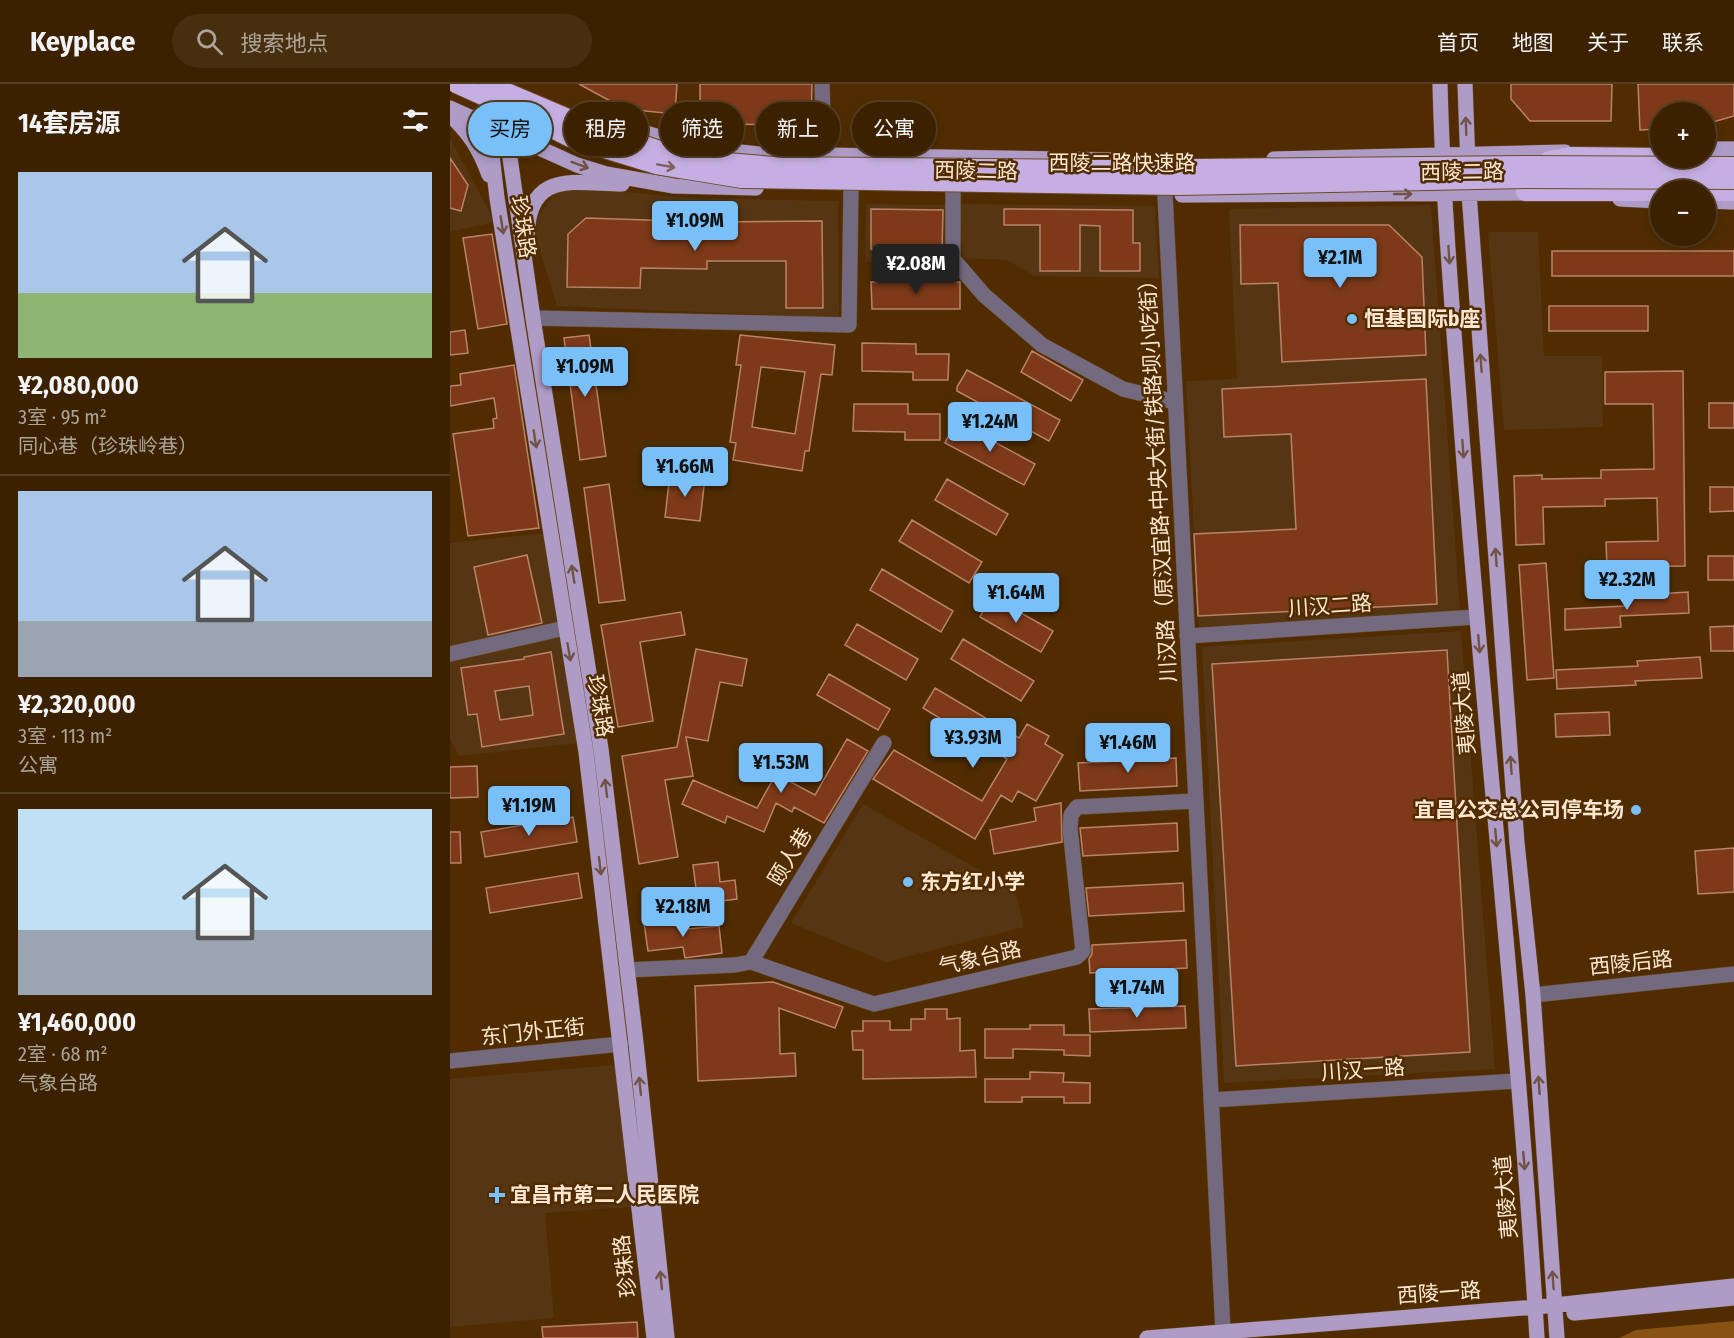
<!DOCTYPE html>
<html lang="zh">
<head>
<meta charset="utf-8">
<style>
	body { margin:0; font-family:"Fira Sans Condensed","Noto Sans SC",sans-serif; background:#472e0f; color:#f1f3f6; height:100vh; display:flex; flex-direction:column; font-size:22px; white-space:nowrap }
	* { box-sizing:border-box; margin:0 }
	p { font-size:20px; color:#aca399 }
	.icon { flex:none; width:33px; height:33px; fill:none; stroke:currentColor; stroke-width:2; stroke-linecap:round; stroke-linejoin:round }
	.map { position:relative; flex:1; overflow:hidden }
	.side { display:flex; flex-direction:column; background:#3c2100; width:450px }
	.side>* { flex:none }
	.guide { position:absolute; left:18px; top:18px; width:570px; height:54px; display:flex; gap:12px }
	.fabs { position:absolute; left:1200px; top:18px; display:grid; gap:12px }
	.fabs a { display:grid; place-items:center; width:66px; height:66px; border-radius:50%; background:#3c2100; box-shadow:0 3px 9px #0003,0 0 0 2px #553e22; font-size:30px }
	.price { position:absolute; translate:-50% -51px; padding:0 14px; border-radius:6px; background:#79bff8; color:#111; font-size:20px; line-height:39px; filter:drop-shadow(0 2px 3px #0008) }
	.price::after { content:''; position:absolute; left:50%; top:36px; width:18px; height:14px; margin-left:-9px; background:inherit; clip-path:polygon(0 0,100% 0,50% 100%) }
	.price.active { background:#222; color:#fff }
	ul { padding:0; list-style:none }
	li { display:grid; align-content:center; gap:12px; height:318px; padding:0 18px }
	li+li { border-top:2px solid #553e22 }
	li span { display:grid; place-items:center; height:186px; border-radius:0px; color:#555 }
	li>.icon { margin-inline-start:auto }
	span .icon { width:108px; height:108px; fill:#fffc; stroke-width:1 }
	li b { font-size:26px }
	h2 { display:flex; justify-content:space-between; align-items:center; height:72px; padding:0 18px; font-size:26px }
	.pill { padding:0 21px; border-radius:27px; background:#3c2100; box-shadow:0 3px 9px #0003,0 0 0 2px #553e22; font-size:21px; line-height:54px }
	.pill.active { background:#79bff8; color:#111 }
	header { display:flex; align-items:center; gap:36px; box-sizing:border-box; height:84px; padding:0 30px; background:#3c2100; border-bottom:2px solid #553e22 }
	header strong { font-size:28px }
	nav { display:flex; gap:33px; margin-inline-start:auto; font-size:21px }
	.search { width:420px; height:54px; background:#472e0f; display:flex; align-items:center; gap:15px; box-sizing:border-box; padding:0 21px; border-radius:33px; color:#aca399; font-size:22px }
	main { display:flex; flex:1; min-height:0 }
	.map>svg:first-child { display:block }
	.built { fill:#563512 }
	.green { fill:#885212 }
	.building { fill:#7e3a18; stroke:#b9836b; stroke-width:1.5; fill-rule:evenodd }
	.lines { fill:none; stroke-linecap:round; stroke-linejoin:round }
	.minor-casing { stroke:#6c4a22; stroke-width:16 }
	.major-casing { stroke:#6c4a22; stroke-width:16 }
	.highway-casing { stroke:#6c4a22; stroke-width:20 }
	.minor { stroke:#736a7f; stroke-width:15 }
	.major { stroke:#ae9cc6; stroke-width:15 }
	.highway { stroke:#c5afe2; stroke-width:18 }
	.highway-bridge-casing { stroke:#6c4a22; stroke-width:20; stroke-linecap:butt }
	.highway-bridge { stroke:#c5afe2; stroke-width:18 }
	.oneway { stroke:#715345 }
	.oneway2 { stroke:#7f605a }
	.poi-dot { fill:#79bff8; stroke:#502c00; stroke-width:2 }
	.labels { text-anchor:middle; stroke-width:5; stroke-linejoin:round; paint-order:stroke }
	.street-label { font-size:21px; fill:#fee7d2; stroke:#502c00 }
	.poi-label { font-size:21px; font-weight:bold; fill:#fee7d2; stroke:#502c00; text-anchor:start }
</style>
</head>
<body>
<header>
<strong>Keyplace</strong>
<div class="search"><svg class="icon" aria-label="search" viewBox="0 0 24 24"><circle cx="10" cy="10" r="6"/><path d="M15 15l6 6"/></svg>搜索地点</div>
<nav><a>首页</a><a>地图</a><a>关于</a><a>联系</a></nav>
</header>
<main>
<section class="side">
<h2>14套房源<svg class="icon" aria-label="filters" viewBox="0 0 24 24"><path d="M4 7h16M4 17h16"/><circle cx="9" cy="7" r="2"/><circle cx="15" cy="17" r="2"/></svg></h2>
<ul>
<li><span style="background:linear-gradient(#a9c7e8 65%,#8fb573 0)"><svg class="icon" aria-label="home" viewBox="0 0 24 24"><path d="M3 11l9-7 9 7M6 9v11h12V9"/></svg></span><div><b>¥2,080,000</b><p>3室 · 95 m²</p><p>同心巷（珍珠岭巷）</p></div></li>
<li><span style="background:linear-gradient(#a9c7e8 70%,#9aa5b1 0)"><svg class="icon" aria-label="home" viewBox="0 0 24 24"><path d="M3 11l9-7 9 7M6 9v11h12V9"/></svg></span><div><b>¥2,320,000</b><p>3室 · 113 m²</p><p>公寓</p></div></li>
<li><span style="background:linear-gradient(#bfe0f5 65%,#9aa5b1 0)"><svg class="icon" aria-label="home" viewBox="0 0 24 24"><path d="M3 11l9-7 9 7M6 9v11h12V9"/></svg></span><div><b>¥1,460,000</b><p>2室 · 68 m²</p><p>气象台路</p></div></li>
</ul>
</section>
<div class="map">
<svg width="1284" height="1254" viewBox="0 0 1284 1254">
	<rect width="100%" height="100%" fill="#502c00"/>
	<!-- built -->
	<path class="built" d="M0,55L1,56L45,138L0,148Z
		M107,106L176,108L235,114L388,117L389,234L107,222L82,141Z
		M416,120L498,121L497,178H415Z
		M510,120L705,122L709,194L584,192L557,176L513,174Z
		M981,121L1010,528L749,543L736,297L787,295L779,125Z
		M1038,148H1088L1094,272H1152L1153,343L1054,346Z
		M95,449L129,659L9,672L0,655V459Z
		M1011,547L1045,985L774,999L752,563Z
		M413,720L565,806L574,843L436,878L341,839Z
		M165,981L181,1123L95,1129L104,1234L0,1243V995Z"/>
	<!-- green -->
	<path class="green" d="M1284,1237V1254H1169L1186,1246Z"/>
	<!-- building -->
	<path class="building" d="M129,0H227L225,30L175,25Z
		M250,0H362L361,41L250,40Z
		M1061,0H1162L1161,37H1080L1061,15Z
		M1188,0H1284V32L1256,40V28H1210V45L1190,46Z
		M0,74L18,101L11,127L0,124Z
		M421,125L493,126L492,166L421,165Z
		M554,125L683,126V159H690V187H650V142L630,141V187H590V141H554Z
		M136,134L258,138L372,137L373,224H336V177H257V185L191,184L190,204L117,203L118,150Z
		M790,141H939L972,173L976,271L832,278L828,199L791,200Z
		M42,150L57,240L28,245L13,154Z
		M1102,167H1284V192H1102Z
		M421,198H510V225H422Z
		M1099,222H1198V247H1099Z
		M15,246L18,269L0,271V248Z
		M139,251L156,372L130,376L114,254Z
		M290,251L385,261L382,291L371,290L359,367H355L352,387L283,376L286,359L280,358L291,281H286ZM311,283L355,288L345,350L302,343Z
		M412,259L466,260V270H499L498,296H463V288L412,287Z
		M582,267L633,296L621,317L571,288Z
		M64,281L89,444L18,452L3,350L44,344L43,335L47,334L44,314L0,322V302L11,301L10,290Z
		M517,286L610,336L599,357L507,307V303Z
		M1233,287L1235,482L1157,483L1156,458L1208,457L1207,414L1155,415V422L1093,423L1094,460L1066,461L1064,392L1092,391V395L1151,394V386L1204,385L1203,320H1155V288Z
		M976,295L987,520L748,532L744,450L846,445L841,350L774,353L772,305Z
		M1259,319H1284V344H1259Z
		M404,320H458V330H490V356H455V348L403,347Z
		M506,337L585,380L574,401L495,359Z
		M220,390L255,394L250,437L215,433Z
		M497,395L558,430L546,451L485,416Z
		M159,400L175,516L149,519L134,404Z
		M1260,403H1284V427L1260,428Z
		M462,436L532,478L519,499L449,457Z
		M77,471L92,539L38,551L24,483Z
		M1258,472H1284V496H1258Z
		M1096,479L1104,594L1077,596L1069,481Z
		M432,485L503,527L491,548L420,506Z
		M1238,508L1239,529L1170,532L1171,543L1115,546V525L1175,522L1174,512Z
		M541,512L603,547L591,568L530,533Z
		M231,528L235,551L190,558L203,637L168,643L151,541Z
		M407,540L468,575L456,596L395,561Z
		M1284,542V567H1261L1260,543Z
		M513,555L584,597L571,617L501,575Z
		M246,565L297,575L292,602L270,598L258,657L236,653L243,692L215,696L228,773L189,780L172,672L227,663Z
		M997,566L1020,968L786,982L762,580Z
		M101,568L114,650L32,663L27,630L18,631L11,584L74,575V573ZM79,602L83,631L50,636L45,607Z
		M1250,573L1252,594L1185,597L1186,601L1107,605L1106,586L1188,582L1187,577Z
		M379,590L440,625L428,646L367,611Z
		M485,604L569,654L577,640L599,652L595,660L613,671L586,717L568,707L562,718L551,711L525,755L423,695L444,666L532,717L557,675L473,624Z
		M1159,628L1160,651L1106,653L1105,630Z
		M397,655L418,667L374,739L344,723L342,728L326,719L314,748L277,732L275,739L232,720L243,696L307,724L326,690L365,711Z
		M726,674L727,702L630,707L628,679Z
		M27,682L28,713L0,714V683Z
		M611,719L612,758L544,770L540,746L586,737L584,724Z
		M123,733L127,758L35,773L31,748Z
		M727,739L728,767L633,772L630,744Z
		M0,748H10L11,779H0Z
		M1284,764V808L1248,810L1245,767Z
		M268,778L270,798L285,796L287,815L248,820L243,781Z
		M128,789L132,814L40,829L36,804Z
		M733,799L734,827L639,832L636,804Z
		M236,834L237,845L269,842L272,869L235,874L233,863L198,867L194,839Z
		M736,856L737,884L640,889L639,875L642,870V861Z
		M323,898L393,923L385,944L329,924L330,970L345,969L346,992L248,997L245,902Z
		M735,922L736,944L640,948L639,925Z
		M475,925H497V935L510,934V967L525,966L526,993L413,995V966H403L402,947H413V937H440V946H461V935H475Z
		M580,941H614V951H640V972L614,971V966L563,965V974H535V945H580Z
		M580,988L614,989L613,998L640,999V1019H614V1013H572V1018H535V995H580Z
		M187,1238L188,1254H93L92,1243Z"/>
	<g class="lines">
		<defs>
			<path id="minor" d="M372,0L374,71
				M503,107V175L534,211L592,261L673,305L725,318
				M715,111L773,1247
				M83,234L399,241L401,105
				M737,552L1026,533
				M0,570L115,544
				M301,878L434,659
				M177,886L285,881L301,878L424,920L627,873L633,867L620,744L621,731L627,723L746,717
				M1083,911L1284,890
				M0,977L171,960
				M761,1016L1067,997"/>
			<path id="major" d="M990,0C993,118 1003,235 1012,353C1035,654 1069,953 1087,1254
				M1015,0L1019,109L1067,759L1083,911L1107,1254
				M34,3L47,114L136,668L204,1254
				M51,11L83,234L151,665L186,959L217,1254
				M0,24L127,81L156,90L224,102L306,104
				M130,30L244,63L309,70L665,76
				M0,31C20,50 29,64 39,91
				M1256,65H1284
				M824,75L1115,68
				M732,111L1086,109
				M1170,115L1210,117
				M1256,117L1284,118
				M77,154C78,86 122,99 172,100
				M1124,1229L1284,1214
				M697,1254L1086,1223L1284,1202"/>
			<path id="highway" d="M1099,76L1123,72L1210,73
				M1075,108H1210
				M1256,108H1284"/>
		</defs>
		<!-- minor casing -->
		<use href="#minor" class="minor-casing"/>
		<!-- major casing -->
		<use href="#major" class="major-casing"/>
		<!-- highway casing -->
		<use href="#highway" class="highway-casing"/>
		<!-- minor -->
		<use href="#minor" class="minor"/>
		<!-- major -->
		<use href="#major" class="major"/>
		<!-- highway -->
		<use href="#highway" class="highway"/>
		<defs>
			<path id="highway-bridge" d="M6,0L68,28L120,54L151,64L206,81L292,95L729,102L1076,95L1284,96
				M38,0L137,42L210,66L253,76L324,82L647,85L1075,81L1284,82"/>
		</defs>
		<!-- highway-bridge casing -->
		<use href="#highway-bridge" class="highway-bridge-casing"/>
		<!-- highway-bridge -->
		<use href="#highway-bridge" class="highway-bridge"/>
	</g>
	<!-- one-way arrows -->
	<defs><path id="oneway-shaft" d="M-6 0H5M1.5-3L5.5 0L1.5 3" fill="none" stroke-width="1.6" stroke-linecap="round" stroke-linejoin="round" transform="scale(1.5)"/></defs>
	<g class="oneway">
		<use href="#oneway-shaft" transform="translate(1016 42) rotate(-92)"/>
		<use href="#oneway-shaft" transform="translate(130 81) rotate(20)"/>
		<use href="#oneway-shaft" transform="translate(953 110)"/>
		<use href="#oneway-shaft" transform="translate(52 141) rotate(81)"/>
		<use href="#oneway-shaft" transform="translate(999 171) rotate(86)"/>
		<use href="#oneway-shaft" transform="translate(1031 279) rotate(-94)"/>
		<use href="#oneway-shaft" transform="translate(85 355) rotate(81)"/>
		<use href="#oneway-shaft" transform="translate(1013 365) rotate(86)"/>
		<use href="#oneway-shaft" transform="translate(1046 473) rotate(-94)"/>
		<use href="#oneway-shaft" transform="translate(123 490) rotate(-99)"/>
		<use href="#oneway-shaft" transform="translate(1029 560) rotate(85)"/>
		<use href="#oneway-shaft" transform="translate(119 568) rotate(80)"/>
		<use href="#oneway-shaft" transform="translate(1061 681) rotate(-94)"/>
		<use href="#oneway-shaft" transform="translate(156 704) rotate(-97)"/>
		<use href="#oneway-shaft" transform="translate(1046 754) rotate(85)"/>
		<use href="#oneway-shaft" transform="translate(150 782) rotate(83)"/>
		<use href="#oneway-shaft" transform="translate(1089 1001) rotate(-94)"/>
		<use href="#oneway-shaft" transform="translate(190 1002) rotate(-96)"/>
		<use href="#oneway-shaft" transform="translate(1074 1077) rotate(85)"/>
		<use href="#oneway-shaft" transform="translate(211 1196) rotate(-96)"/>
		<use href="#oneway-shaft" transform="translate(1103 1196) rotate(-94)"/>
	</g>
	<use class="oneway2" href="#oneway-shaft" transform="translate(216 82) rotate(10)"/>
	<!-- markers -->
	<g class="poi-dot">
		<circle cx="902" cy="235" r="6"/>
		<circle cx="1186" cy="726" r="6"/>
		<circle cx="458" cy="798" r="6"/>
		<path d="M44 1102h6v6h6v6h-6v6h-6v-6h-6v-6h6z"/>
	</g>
	<g class="labels">
		<!-- street labels -->
		<g class="street-label">
			<text x="672" y="86">西陵二路快速路</text>
			<text transform="translate(526 87) rotate(1)" y="7">西陵二路</text>
			<text transform="translate(1012 88) rotate(-1)" y="7">西陵二路</text>
			<text transform="translate(73 143) rotate(81)" y="7">珍珠路</text>
			<text transform="translate(708 392) rotate(-93)" y="7">川汉路（原汉宜路·中央大街/铁路坝小吃街）</text>
			<text transform="translate(880 522) rotate(-4)" y="7">川汉二路</text>
			<text transform="translate(150 622) rotate(80)" y="7">珍珠路</text>
			<text transform="translate(1014 629) rotate(-95)" y="7">夷陵大道</text>
			<text transform="translate(340 773) rotate(-59)" y="7">颐人巷</text>
			<text transform="translate(530 874) rotate(-13)" y="7">气象台路</text>
			<text transform="translate(1181 879) rotate(-6)" y="7">西陵后路</text>
			<text transform="translate(83 948) rotate(-6)" y="7">东门外正街</text>
			<text transform="translate(913 986) rotate(-4)" y="7">川汉一路</text>
			<text transform="translate(1056 1113) rotate(-95)" y="7">夷陵大道</text>
			<text transform="translate(175 1182) rotate(-97)" y="7">珍珠路</text>
			<text transform="translate(989 1209) rotate(-4)" y="7">西陵一路</text>
		</g>
		<!-- poi labels -->
		<g class="poi-label">
			<text x="914" y="242">恒基国际b座</text>
			<text x="1174" y="733" text-anchor="end">宜昌公交总公司停车场</text>
			<text x="470" y="805">东方红小学</text>
			<text x="60" y="1118">宜昌市第二人民医院</text>
		</g>
	</g>
</svg>
<div class="fabs">
<a>+</a>
<a>−</a>
</div>
<b class="price" style="left:245px;top:168px">¥1.09M</b>
<b class="price" style="left:890px;top:205px">¥2.1M</b>
<b class="price active" style="left:466px;top:211px">¥2.08M</b>
<b class="price" style="left:135px;top:314px">¥1.09M</b>
<b class="price" style="left:540px;top:369px">¥1.24M</b>
<b class="price" style="left:235px;top:414px">¥1.66M</b>
<b class="price" style="left:1177px;top:527px">¥2.32M</b>
<b class="price" style="left:566px;top:540px">¥1.64M</b>
<b class="price" style="left:523px;top:685px">¥3.93M</b>
<b class="price" style="left:678px;top:690px">¥1.46M</b>
<b class="price" style="left:331px;top:710px">¥1.53M</b>
<b class="price" style="left:79px;top:753px">¥1.19M</b>
<b class="price" style="left:233px;top:854px">¥2.18M</b>
<b class="price" style="left:687px;top:935px">¥1.74M</b>
<div class="guide">
<a class="pill active">买房</a>
<a class="pill">租房</a>
<a class="pill">筛选</a>
<a class="pill">新上</a>
<a class="pill">公寓</a>
</div>
</div>
</main>
</body>
</html>
